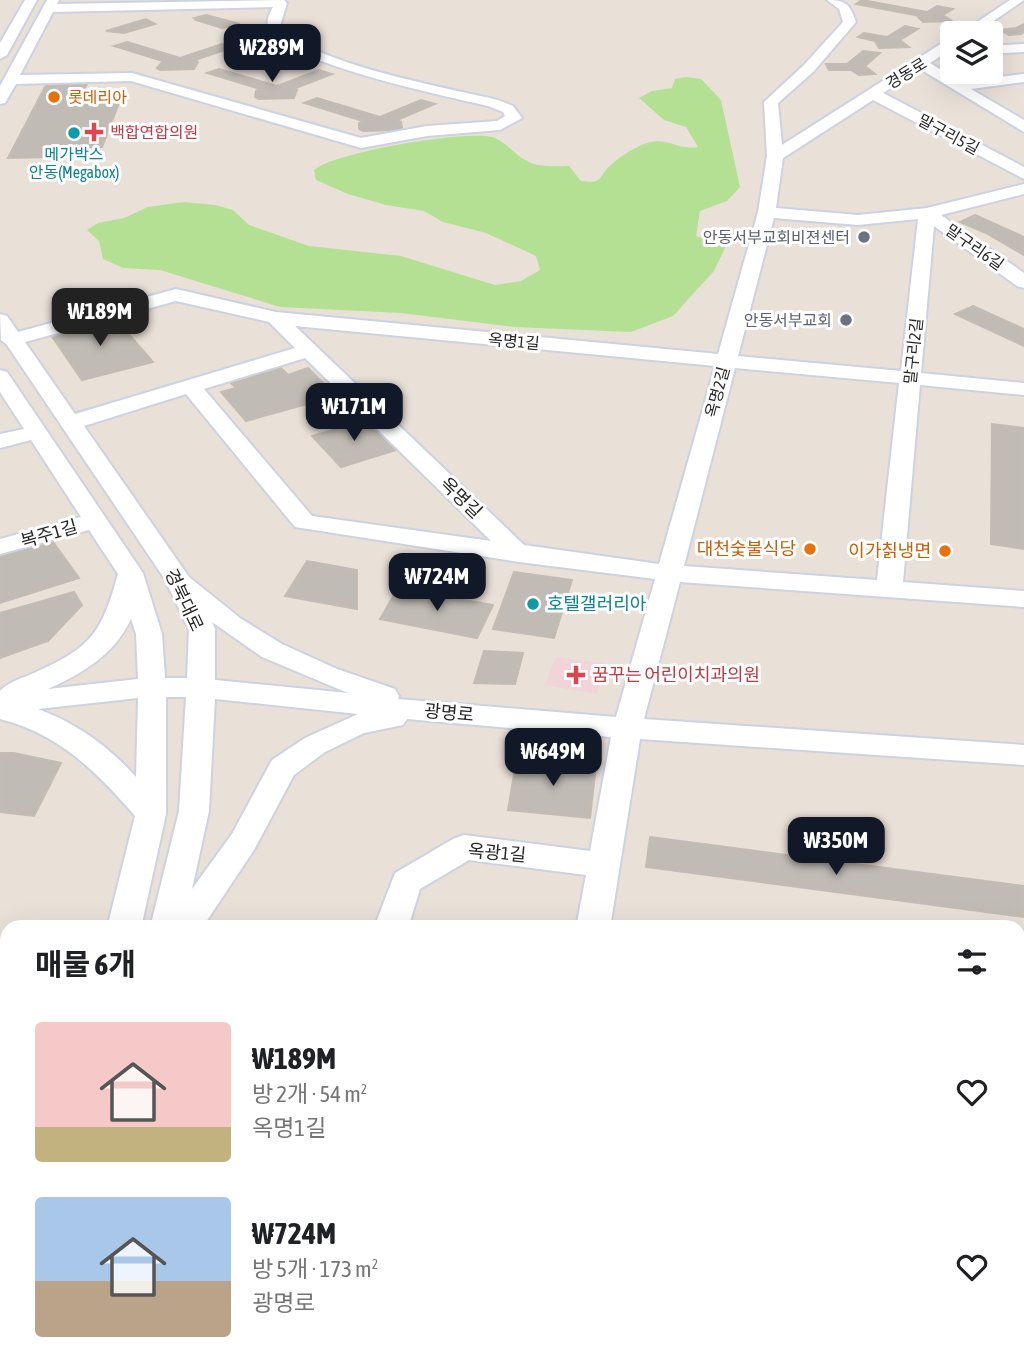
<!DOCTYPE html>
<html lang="ko">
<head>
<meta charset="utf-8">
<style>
	body { margin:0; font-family:"Asap Condensed","Noto Sans KR",sans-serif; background:#f6f6f6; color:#202124; height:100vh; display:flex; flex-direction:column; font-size:26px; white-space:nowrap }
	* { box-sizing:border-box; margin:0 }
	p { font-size:23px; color:#757577 }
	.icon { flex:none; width:38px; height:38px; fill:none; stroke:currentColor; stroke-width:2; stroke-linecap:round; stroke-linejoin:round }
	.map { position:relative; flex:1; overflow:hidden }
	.drawer { position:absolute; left:0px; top:920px; width:1026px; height:450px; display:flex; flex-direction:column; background:#fff; border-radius:21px 21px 0 0; box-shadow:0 7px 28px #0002 }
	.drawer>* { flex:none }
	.fabs { position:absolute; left:940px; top:21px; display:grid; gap:14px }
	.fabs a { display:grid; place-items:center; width:63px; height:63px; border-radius:7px; background:#fff; box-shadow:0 7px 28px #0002; font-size:35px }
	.price { position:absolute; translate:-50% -60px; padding:0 16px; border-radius:14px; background:#111827; color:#fff; font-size:23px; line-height:46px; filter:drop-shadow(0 2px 4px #0008) }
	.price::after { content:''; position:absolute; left:50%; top:42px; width:21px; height:16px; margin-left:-10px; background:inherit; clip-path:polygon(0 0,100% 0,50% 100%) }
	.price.current { background:#222; color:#fff }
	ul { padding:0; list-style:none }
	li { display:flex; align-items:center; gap:21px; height:175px; padding:0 35px }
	li span { display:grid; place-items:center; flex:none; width:196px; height:140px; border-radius:7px; color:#555 }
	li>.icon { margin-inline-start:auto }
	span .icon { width:84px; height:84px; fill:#fffc; stroke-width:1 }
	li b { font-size:30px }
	h2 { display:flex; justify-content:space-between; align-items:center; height:84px; padding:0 35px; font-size:30px }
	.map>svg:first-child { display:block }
	.medical { fill:#f1d4d8 }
	.green { fill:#b4e094 }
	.building { fill:#c0bbb4; stroke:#c4bcb2; stroke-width:2 }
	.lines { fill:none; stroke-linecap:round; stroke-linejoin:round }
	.minor-casing { stroke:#cdd2e0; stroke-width:4 }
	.minor { fill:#fff; fill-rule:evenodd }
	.food-dot { fill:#e8710a; stroke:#fff; stroke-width:2.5 }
	.health-dot { fill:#e0444e; stroke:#fff; stroke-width:2.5 }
	.culture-dot { fill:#0f9aa8; stroke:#fff; stroke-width:2.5 }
	.worship-dot { fill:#6b7280; stroke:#fff; stroke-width:2.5 }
	.labels { text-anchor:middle; stroke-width:6; stroke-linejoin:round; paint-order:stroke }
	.far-street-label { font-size:16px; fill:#262626; stroke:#fff }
	.far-food-label { font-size:16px; fill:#c56008; stroke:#fff; text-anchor:start }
	.far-health-label { font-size:16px; fill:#be3a42; stroke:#fff; text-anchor:start }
	.far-culture-label { font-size:16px; fill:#0d838f; stroke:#fff }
	.far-worship-label { font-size:16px; fill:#5b616d; stroke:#fff; text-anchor:end }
	.street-label { font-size:18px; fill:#262626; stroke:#fff }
	.food-label { font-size:18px; fill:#c56008; stroke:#fff; text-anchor:end }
	.culture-label { font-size:18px; fill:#0d838f; stroke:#fff; text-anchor:start }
	.health-label { font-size:18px; fill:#be3a42; stroke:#fff; text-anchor:start }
</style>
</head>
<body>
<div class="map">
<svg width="1024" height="1369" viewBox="0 0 1024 1369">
	<rect width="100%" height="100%" fill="#e9e0d8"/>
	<!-- medical -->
	<path class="medical" d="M556,657L607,664L597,694L545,685Z"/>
	<!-- green -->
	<path class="green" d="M686,77L701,79L721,100L740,187L727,201L700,211L696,236L726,246L714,271L673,316L631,332L515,327L401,313L280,307L160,270L123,268L103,259L99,241L87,230L98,223L124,218L148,207L184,202L215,205L233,210L249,225L309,246L401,256L495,285L521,281L540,270L536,256L486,233L443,222L424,211L386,205L348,194L316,180L314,170C335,152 465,130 492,137C506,141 514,155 527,161C539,168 556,166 569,166L581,181C605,184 597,177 611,165C617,159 626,153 634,149C664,131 673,151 698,147L686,127L664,120L639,98L652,91L672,88L675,79Z"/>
	<!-- building -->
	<path class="building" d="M862,0L927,12L937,6L953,9L943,15L952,21L923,22L918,17L920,16L856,4Z
		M206,15L240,24L222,28L196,20L199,19L195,18Z
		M146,19L155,24L124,33L106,31Z
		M1024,24V32L1021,34L1009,35L999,30L1016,28Z
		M905,26L918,29L900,40L909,47L879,48L875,41L858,37L864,33L887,37Z
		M127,42L180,58L222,44L234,47L195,60L198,62L194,69L160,70L157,68L163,61L114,46Z
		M863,51L880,53L865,66L875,74L859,75L851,70H829L826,64H847Z
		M219,69L277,86L319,70L332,74L293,89L297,90L294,98L259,99L255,97L256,91L260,89L207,73Z
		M87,84L83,91L124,90L102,147L60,148L56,157L8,158L46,85Z
		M317,98L380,117L421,100L435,104L397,120L401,122L402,128L399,130L363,131L359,129V123L363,121L304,103Z
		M975,215L1024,237V255L986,233L960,222Z
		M973,306L1024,329V346L955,314Z
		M113,316L153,362L82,380L49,332Z
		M281,368L288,375L308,368L336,396L246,421L221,392L236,388L229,381Z
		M368,420L396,450L341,467L312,436Z
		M992,424L1024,428V549L991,544Z
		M48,535L79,578L0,603V550Z
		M307,561L357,570V609L285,596Z
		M514,572L572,580L554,638L493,629Z
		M398,588L493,605L477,638L380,619Z
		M74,592L82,605L48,641L0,658V613Z
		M484,651L523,653L515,684L474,683Z
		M0,753H14L61,763L34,816L0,812Z
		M517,757L596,765L590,818L508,810Z
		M650,837L1024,886V917L646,867Z
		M1018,1188L1024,1189V1237L1018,1236Z"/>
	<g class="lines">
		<defs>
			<path id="minor" d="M25,0H37L7,55L0,59V43Z
				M47,0H59L57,4L284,0L287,3L280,26C310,64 449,88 498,100L513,106L522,118L500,130L427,136L361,148L131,81L16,84L5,103L0,104V86ZM273,7C270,13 266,20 268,27C279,62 450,97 488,106L503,112L505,116L497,121L427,126L361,138L132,73L20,75L53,12Z
				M827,0C846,0 850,4 856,22L814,71L778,103L782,145L947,40L952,39V49L930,63L959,81L1024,74V82L971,89L1024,120V132L920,69L883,93L1024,167V179L873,100L783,158L776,208L858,215L927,208L1024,184V194L941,215L1024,273V288L1017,286L934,226L921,373L1024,383V395L920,385L903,582L1024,591V607L680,582L644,719L1024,745V765L640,739L610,928H576L586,875L469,860L420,889L408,928H374L395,873L453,839L464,835L590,851L611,737L407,719L403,725L364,733L325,752L294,775L254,850L202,928H150L179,811L186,697H166V814L141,928H107L135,816C96,771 59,734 0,719V691C8,682 23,678 34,673C92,647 101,634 118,574L89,530L0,554V539L81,517L31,440L0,448V434L24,429L0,392V370L7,372L143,573L162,634L165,678H187L189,629L164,578L7,345L1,340L0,314L7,316L18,332L176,289L276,312L718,354L758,212L767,156L764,102L804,65L843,22L839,9ZM774,218L858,225L918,219L901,371L738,356ZM176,301L269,322L295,348L75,414L25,342ZM295,326L715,366L659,564L524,545ZM305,358L491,541L312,516L204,389ZM735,368L899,383L877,580L684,566ZM186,394L295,527L519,562L655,579L616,717L398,699L399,696L395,689L337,669L282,644L240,618L189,577L84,426ZM131,619L136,634L138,679L48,689C83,673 114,655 131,619ZM212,622L262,657L348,693L215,680V629ZM138,698L136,777C108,746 78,724 38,709ZM215,699L358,714L305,738L272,760L232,834L192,889L209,811Z
				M1010,0H1024L976,33H961Z
				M1024,44V52L990,54V46Z
				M0,1086L7,1088V1122L0,1120Z
				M7,1191V1243L0,1245V1194Z
				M7,1294V1350L0,1353V1297Z
				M224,1363H268L266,1369H222Z
				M498,1363H542L541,1369H497Z"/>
		</defs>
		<!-- minor casing -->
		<use href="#minor" class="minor-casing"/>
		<!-- minor -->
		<use href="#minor" class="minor"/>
	</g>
	<!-- markers -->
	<g class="food-dot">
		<circle cx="54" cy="97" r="7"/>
		<circle cx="810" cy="549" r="7"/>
		<circle cx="945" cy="551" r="7"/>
	</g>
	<g class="health-dot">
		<path d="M90.5 121.5h7v7h7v7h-7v7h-7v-7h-7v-7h7z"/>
		<path d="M572.5 664.5h7v7h7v7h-7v7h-7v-7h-7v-7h7z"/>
	</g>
	<g class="culture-dot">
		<circle cx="74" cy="133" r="7"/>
		<circle cx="533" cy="604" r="7"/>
	</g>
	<g class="worship-dot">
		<circle cx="864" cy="237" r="7"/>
		<circle cx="846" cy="320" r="7"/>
	</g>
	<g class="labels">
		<!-- far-street labels -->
		<g class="far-street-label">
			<text transform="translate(906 73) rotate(-32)" y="6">경동로</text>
			<text transform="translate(949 134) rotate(28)" y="6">말구리5길</text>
			<text transform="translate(975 247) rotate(35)" y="6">말구리6길</text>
			<text transform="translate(514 341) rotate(5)" y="6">옥명1길</text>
			<text transform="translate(913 351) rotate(-84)" y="6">말구리2길</text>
			<text transform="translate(717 392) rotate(-75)" y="6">옥명2길</text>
		</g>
		<!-- far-food labels -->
		<g class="far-food-label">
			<text x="68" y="103">롯데리아</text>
		</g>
		<!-- far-health labels -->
		<g class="far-health-label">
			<text x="110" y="138">백합연합의원</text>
		</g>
		<!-- far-culture labels -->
		<g class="far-culture-label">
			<text x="74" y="160">메가박스<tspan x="74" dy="18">안동(Megabox)</tspan></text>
		</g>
		<!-- far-worship labels -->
		<g class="far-worship-label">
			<text x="850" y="243">안동서부교회비젼센터</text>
			<text x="832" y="326">안동서부교회</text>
		</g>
		<!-- street labels -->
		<g class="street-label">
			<text transform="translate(461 498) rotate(44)" y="6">옥명길</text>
			<text transform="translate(49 534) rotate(-16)" y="6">복주1길</text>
			<text transform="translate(184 600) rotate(65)" y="6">경북대로</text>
			<text transform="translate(449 713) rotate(5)" y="6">광명로</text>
			<text transform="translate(497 853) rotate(5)" y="6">옥광1길</text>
		</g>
		<!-- food labels -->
		<g class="food-label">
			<text x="796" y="555">대천숯불식당</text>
			<text x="931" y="557">이가칡냉면</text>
		</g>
		<!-- culture labels -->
		<g class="culture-label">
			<text x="547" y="610">호텔갤러리아</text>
		</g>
		<!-- health labels -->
		<g class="health-label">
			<text x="592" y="681">꿈꾸는 어린이치과의원</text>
		</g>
	</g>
</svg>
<div class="fabs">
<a><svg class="icon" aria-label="layers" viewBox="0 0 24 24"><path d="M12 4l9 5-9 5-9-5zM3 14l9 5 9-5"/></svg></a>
</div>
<b class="price" style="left:272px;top:84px">₩289M</b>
<b class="price current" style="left:100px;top:348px">₩189M</b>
<b class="price" style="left:354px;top:443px">₩171M</b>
<b class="price" style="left:437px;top:613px">₩724M</b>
<b class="price" style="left:553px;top:788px">₩649M</b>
<b class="price" style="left:836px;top:877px">₩350M</b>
<section class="drawer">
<h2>매물 6개<svg class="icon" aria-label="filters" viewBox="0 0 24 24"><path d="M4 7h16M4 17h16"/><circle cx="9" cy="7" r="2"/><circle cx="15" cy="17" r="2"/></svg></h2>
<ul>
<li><span style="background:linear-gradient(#f6c9c9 75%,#c2b280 0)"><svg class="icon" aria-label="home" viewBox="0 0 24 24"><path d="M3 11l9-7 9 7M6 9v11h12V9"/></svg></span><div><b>₩189M</b><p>방 2개 · 54 m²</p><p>옥명1길</p></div><svg class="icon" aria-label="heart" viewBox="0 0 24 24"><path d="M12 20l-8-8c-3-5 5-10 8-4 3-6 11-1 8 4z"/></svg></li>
<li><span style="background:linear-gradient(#a9c7e8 60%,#b9a48a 0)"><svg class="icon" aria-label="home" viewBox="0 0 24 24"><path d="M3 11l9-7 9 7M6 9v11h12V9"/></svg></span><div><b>₩724M</b><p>방 5개 · 173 m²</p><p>광명로</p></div><svg class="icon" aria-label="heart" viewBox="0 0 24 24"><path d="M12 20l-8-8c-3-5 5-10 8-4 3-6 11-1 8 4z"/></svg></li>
</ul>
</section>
</div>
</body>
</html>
